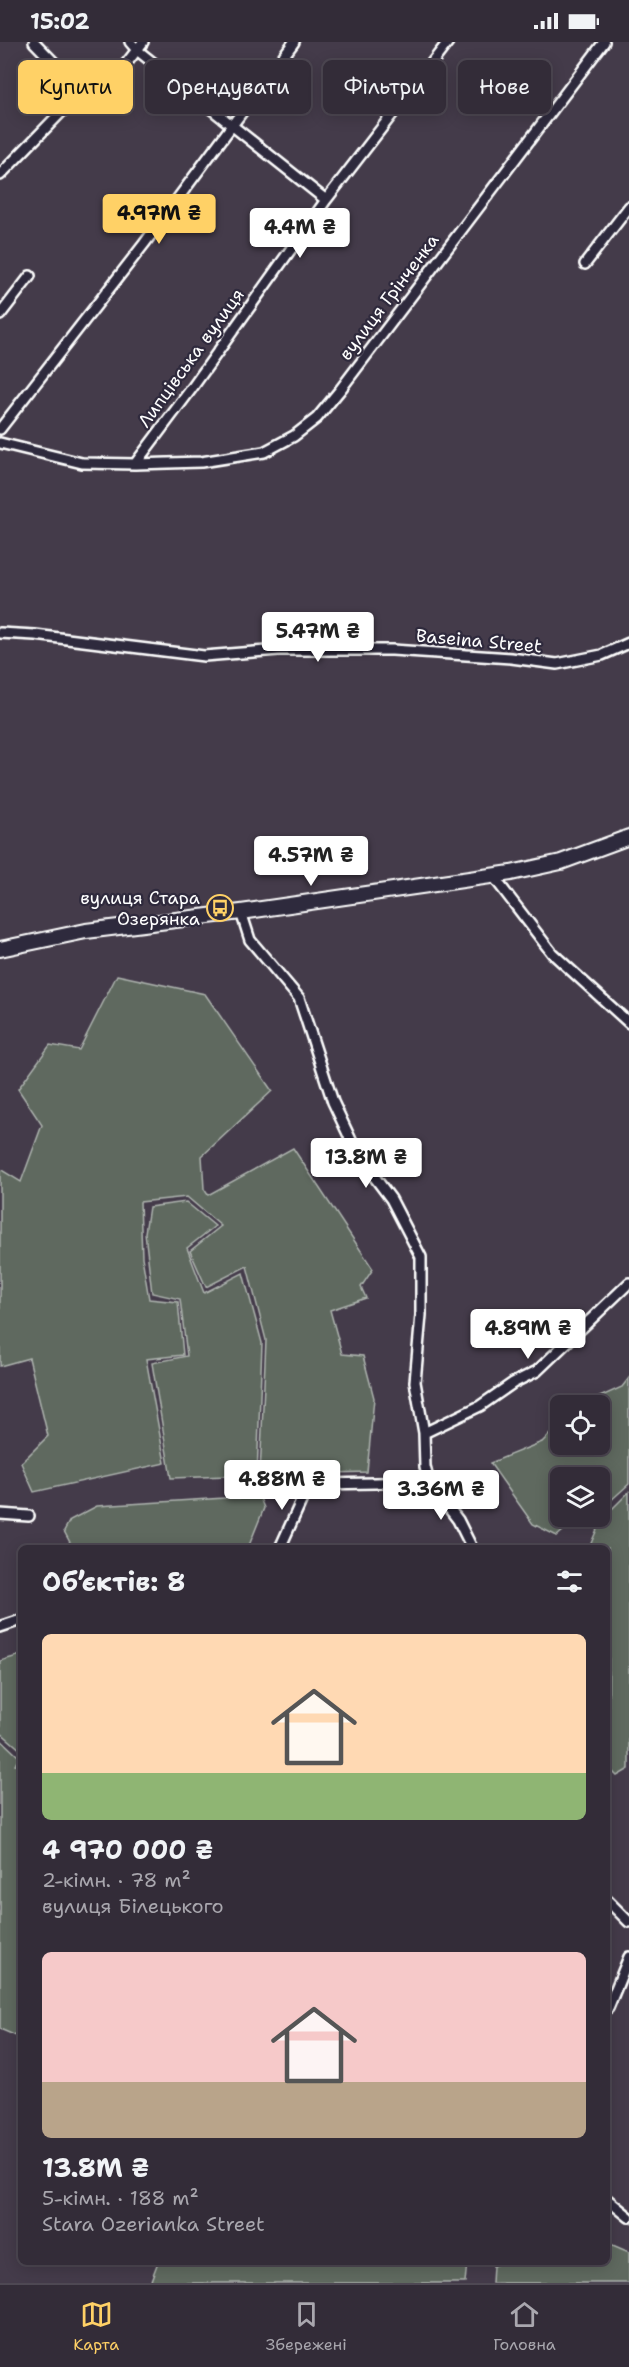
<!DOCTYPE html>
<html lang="uk">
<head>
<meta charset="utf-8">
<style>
	body { margin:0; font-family:"Shantell Sans",sans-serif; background:#3e3843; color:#f1f3f6; height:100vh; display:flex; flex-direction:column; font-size:22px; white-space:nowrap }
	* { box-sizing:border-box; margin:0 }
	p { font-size:20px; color:#a9a7ae }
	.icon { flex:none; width:33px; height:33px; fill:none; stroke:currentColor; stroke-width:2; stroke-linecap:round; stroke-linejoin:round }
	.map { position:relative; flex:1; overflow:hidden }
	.side { position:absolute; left:18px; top:1503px; width:592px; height:720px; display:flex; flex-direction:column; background:#332c38; border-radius:9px; box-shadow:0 3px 15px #0003,0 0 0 2px #4e4853 }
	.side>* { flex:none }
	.top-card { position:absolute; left:18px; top:18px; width:594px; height:54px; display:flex; gap:12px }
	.tools { position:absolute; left:550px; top:1353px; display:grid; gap:12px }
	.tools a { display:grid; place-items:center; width:60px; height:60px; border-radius:9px; background:#332c38; box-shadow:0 3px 15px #0003,0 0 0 2px #4e4853; font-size:30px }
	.price { position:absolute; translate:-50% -51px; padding:0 14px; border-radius:6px; background:#fff; color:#222; font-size:20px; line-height:39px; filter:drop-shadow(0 2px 3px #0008) }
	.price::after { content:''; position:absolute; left:50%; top:36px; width:18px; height:14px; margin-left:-9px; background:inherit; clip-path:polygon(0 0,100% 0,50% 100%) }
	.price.current { background:#ffd166; color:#111 }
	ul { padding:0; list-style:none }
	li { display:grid; align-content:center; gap:12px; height:318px; padding:0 24px }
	li span { display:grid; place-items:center; height:186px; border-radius:9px; color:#555 }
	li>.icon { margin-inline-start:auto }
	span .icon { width:108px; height:108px; fill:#fffc; stroke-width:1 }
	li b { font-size:26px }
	h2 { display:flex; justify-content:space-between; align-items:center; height:72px; padding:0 24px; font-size:26px }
	.pill { padding:0 21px; border-radius:9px; background:#332c38; box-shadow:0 3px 15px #0003,0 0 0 2px #4e4853; font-size:21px; line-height:54px }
	.pill.current { background:#ffd166; color:#111 }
	.status { display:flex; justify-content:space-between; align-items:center; height:42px; padding:0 30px; background:#332c38; direction:ltr }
	.status svg { height:16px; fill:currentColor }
	.dock { display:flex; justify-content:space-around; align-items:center; height:84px; border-top:2px solid #4e4853; background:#332c38; font-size:16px; color:#a9a7ae }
	.dock a { display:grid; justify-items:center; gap:3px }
	.dock .current { color:#ffd166 }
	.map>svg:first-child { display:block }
	.green { fill:#5e695f; stroke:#aeb4af; stroke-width:1.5 }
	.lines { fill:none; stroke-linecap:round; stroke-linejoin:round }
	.minor-casing { stroke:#fff; stroke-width:14 }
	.secondary-casing { stroke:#fff; stroke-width:18 }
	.minor { stroke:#2f2a3d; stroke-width:9 }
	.secondary { stroke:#2f2a3d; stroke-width:14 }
	.labels { text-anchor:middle; stroke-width:4.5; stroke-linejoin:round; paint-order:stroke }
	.street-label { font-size:18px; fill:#fff; stroke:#2f2a3d }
	.poi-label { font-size:18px; fill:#fff; stroke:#2f2a3d; text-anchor:end }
</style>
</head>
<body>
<div class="status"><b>15:02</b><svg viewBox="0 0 49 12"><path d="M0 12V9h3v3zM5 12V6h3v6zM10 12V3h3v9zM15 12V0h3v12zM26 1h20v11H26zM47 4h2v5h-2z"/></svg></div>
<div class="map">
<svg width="629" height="2241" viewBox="0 0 629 2241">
	<rect width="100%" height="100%" fill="#443b4a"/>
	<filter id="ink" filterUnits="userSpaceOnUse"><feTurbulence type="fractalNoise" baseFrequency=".0167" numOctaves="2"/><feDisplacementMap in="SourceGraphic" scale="12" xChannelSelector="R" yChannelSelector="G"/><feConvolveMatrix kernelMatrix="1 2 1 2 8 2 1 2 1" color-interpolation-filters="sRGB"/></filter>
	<g filter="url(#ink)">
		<!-- green -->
		<path class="green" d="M117,933L205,952L272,1049L202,1114L204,1147L208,1153L293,1106L373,1227L361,1245L366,1256L330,1268L342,1312L363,1314L374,1356L367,1430L260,1433L266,1298L247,1224L206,1245L190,1209L221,1184L187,1155L140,1160L142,1215L149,1257L178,1260L183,1313L146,1317L165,1421L34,1450L21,1421L48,1394L29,1316L0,1324V1127L21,1140L42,1083L18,1047L50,1003L79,1008Z
			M186,1160L215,1184L187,1206L204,1251L243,1231L262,1301L257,1433L171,1436L152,1321L187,1314L180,1257L152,1251L145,1191L149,1165Z
			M629,1336V1442L608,1461L600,1459V1436H561V1474L579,1475L557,1494L533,1482L490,1421L542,1400L561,1381V1402H600V1364L582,1363L622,1345Z
			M629,1450V1727L617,1734L608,1725L609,1565L608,1506H589L601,1478Z
			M225,1456H260L264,1466L248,1506H73L64,1489L70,1478L97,1464Z
			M21,1613V1708L0,1690V1619Z
			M0,1697L19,1715L15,1723L21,1725V1996L0,1987Z
			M608,2201L629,2210V2241H492L493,2224L503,2220H608Z
			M158,2220H467L465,2241H150Z"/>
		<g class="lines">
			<defs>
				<path id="minor" d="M130,0L137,8L326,158
					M91,67L143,0
					M0,133L72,59V39L34,0
					M585,222L629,165
					M0,273L30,234
					M0,387L144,202L294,0
					M0,401L82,421L135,422L201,420L264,410L294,394L317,376L340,348L604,0
					M135,422L192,346L326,158L448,0
					M0,591L35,593L204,614L279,608H392L511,616L557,622L602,613L629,601
					M493,834L552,911L629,981
					M241,870L250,898L299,956L333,1060L358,1113L391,1157L421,1215V1273L415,1340L424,1391L425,1425L429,1440L458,1478L472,1506
					M424,1391L480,1364L513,1341L537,1329L629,1241
					M268,1443L429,1440
					M0,1472L29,1474
					M280,1506L308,1444
					M0,1585L21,1578
					M608,1859L629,1880
					M608,1966L629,1915
					M608,2158L629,2175"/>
				<path id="secondary" d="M0,907L86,889L241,870L511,831L561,820L629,795"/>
			</defs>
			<!-- minor casing -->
			<use href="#minor" class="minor-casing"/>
			<!-- secondary casing -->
			<use href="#secondary" class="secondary-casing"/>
			<!-- minor -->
			<use href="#minor" class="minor"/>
			<!-- secondary -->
			<use href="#secondary" class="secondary"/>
		</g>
	</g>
	<!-- icons -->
	<defs>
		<symbol id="bus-ring" viewBox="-11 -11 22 22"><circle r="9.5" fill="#2f2a3d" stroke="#ffd166" stroke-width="1.5"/><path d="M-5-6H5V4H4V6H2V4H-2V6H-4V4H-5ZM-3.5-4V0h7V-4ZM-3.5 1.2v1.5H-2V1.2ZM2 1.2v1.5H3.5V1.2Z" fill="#ffd166"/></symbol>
	</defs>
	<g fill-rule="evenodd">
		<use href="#bus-ring" x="205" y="851" width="30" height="30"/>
	</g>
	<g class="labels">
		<!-- street labels -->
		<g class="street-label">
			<text transform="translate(389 255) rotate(-53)" y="6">вулиця Грінченка</text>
			<text transform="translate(191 316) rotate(-54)" y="6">Липцівська вулиця</text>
			<text transform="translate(479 599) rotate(5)" y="6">Baseina Street</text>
		</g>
		<!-- poi labels -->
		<g class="poi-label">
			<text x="200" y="862">вулиця Стара<tspan x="200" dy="21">Озерянка</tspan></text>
		</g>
	</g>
</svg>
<div class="tools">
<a><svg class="icon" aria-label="locate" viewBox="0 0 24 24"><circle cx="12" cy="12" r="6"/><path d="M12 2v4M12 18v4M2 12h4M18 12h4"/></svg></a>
<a><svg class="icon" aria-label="layers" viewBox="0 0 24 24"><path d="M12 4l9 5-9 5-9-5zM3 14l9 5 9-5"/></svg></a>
</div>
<b class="price current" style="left:159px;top:203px">4.97M ₴</b>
<b class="price" style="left:300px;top:217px">4.4M ₴</b>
<b class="price" style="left:318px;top:621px">5.47M ₴</b>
<b class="price" style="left:311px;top:845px">4.57M ₴</b>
<b class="price" style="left:366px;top:1147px">13.8M ₴</b>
<b class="price" style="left:528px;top:1318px">4.89M ₴</b>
<b class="price" style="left:282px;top:1469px">4.88M ₴</b>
<b class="price" style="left:441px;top:1479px">3.36M ₴</b>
<div class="top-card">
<a class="pill current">Купити</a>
<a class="pill">Орендувати</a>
<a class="pill">Фільтри</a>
<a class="pill">Нове</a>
</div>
<section class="side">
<h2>Об’єктів: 8<svg class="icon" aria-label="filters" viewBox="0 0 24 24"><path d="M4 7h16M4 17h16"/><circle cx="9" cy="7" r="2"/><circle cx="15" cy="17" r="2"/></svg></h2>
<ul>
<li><span style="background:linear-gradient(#ffd9b3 75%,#8fb573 0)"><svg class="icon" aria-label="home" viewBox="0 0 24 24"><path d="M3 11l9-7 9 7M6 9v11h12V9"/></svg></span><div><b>4 970 000 ₴</b><p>2-кімн. · 78 m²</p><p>вулиця Білецького</p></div></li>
<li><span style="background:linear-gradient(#f6c9c9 70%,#b9a48a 0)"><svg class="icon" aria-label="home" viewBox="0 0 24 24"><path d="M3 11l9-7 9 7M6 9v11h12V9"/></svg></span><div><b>13.8M ₴</b><p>5-кімн. · 188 m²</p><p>Stara Ozerianka Street</p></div></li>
</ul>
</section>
</div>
<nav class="dock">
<a class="current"><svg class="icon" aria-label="map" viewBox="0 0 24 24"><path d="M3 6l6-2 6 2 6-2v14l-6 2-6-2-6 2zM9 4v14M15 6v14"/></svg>Карта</a>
<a><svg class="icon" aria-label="saved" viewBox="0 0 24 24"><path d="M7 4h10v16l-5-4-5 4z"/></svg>Збережені</a>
<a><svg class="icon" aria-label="home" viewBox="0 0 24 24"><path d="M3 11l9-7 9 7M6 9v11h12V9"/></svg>Головна</a>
</nav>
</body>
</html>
